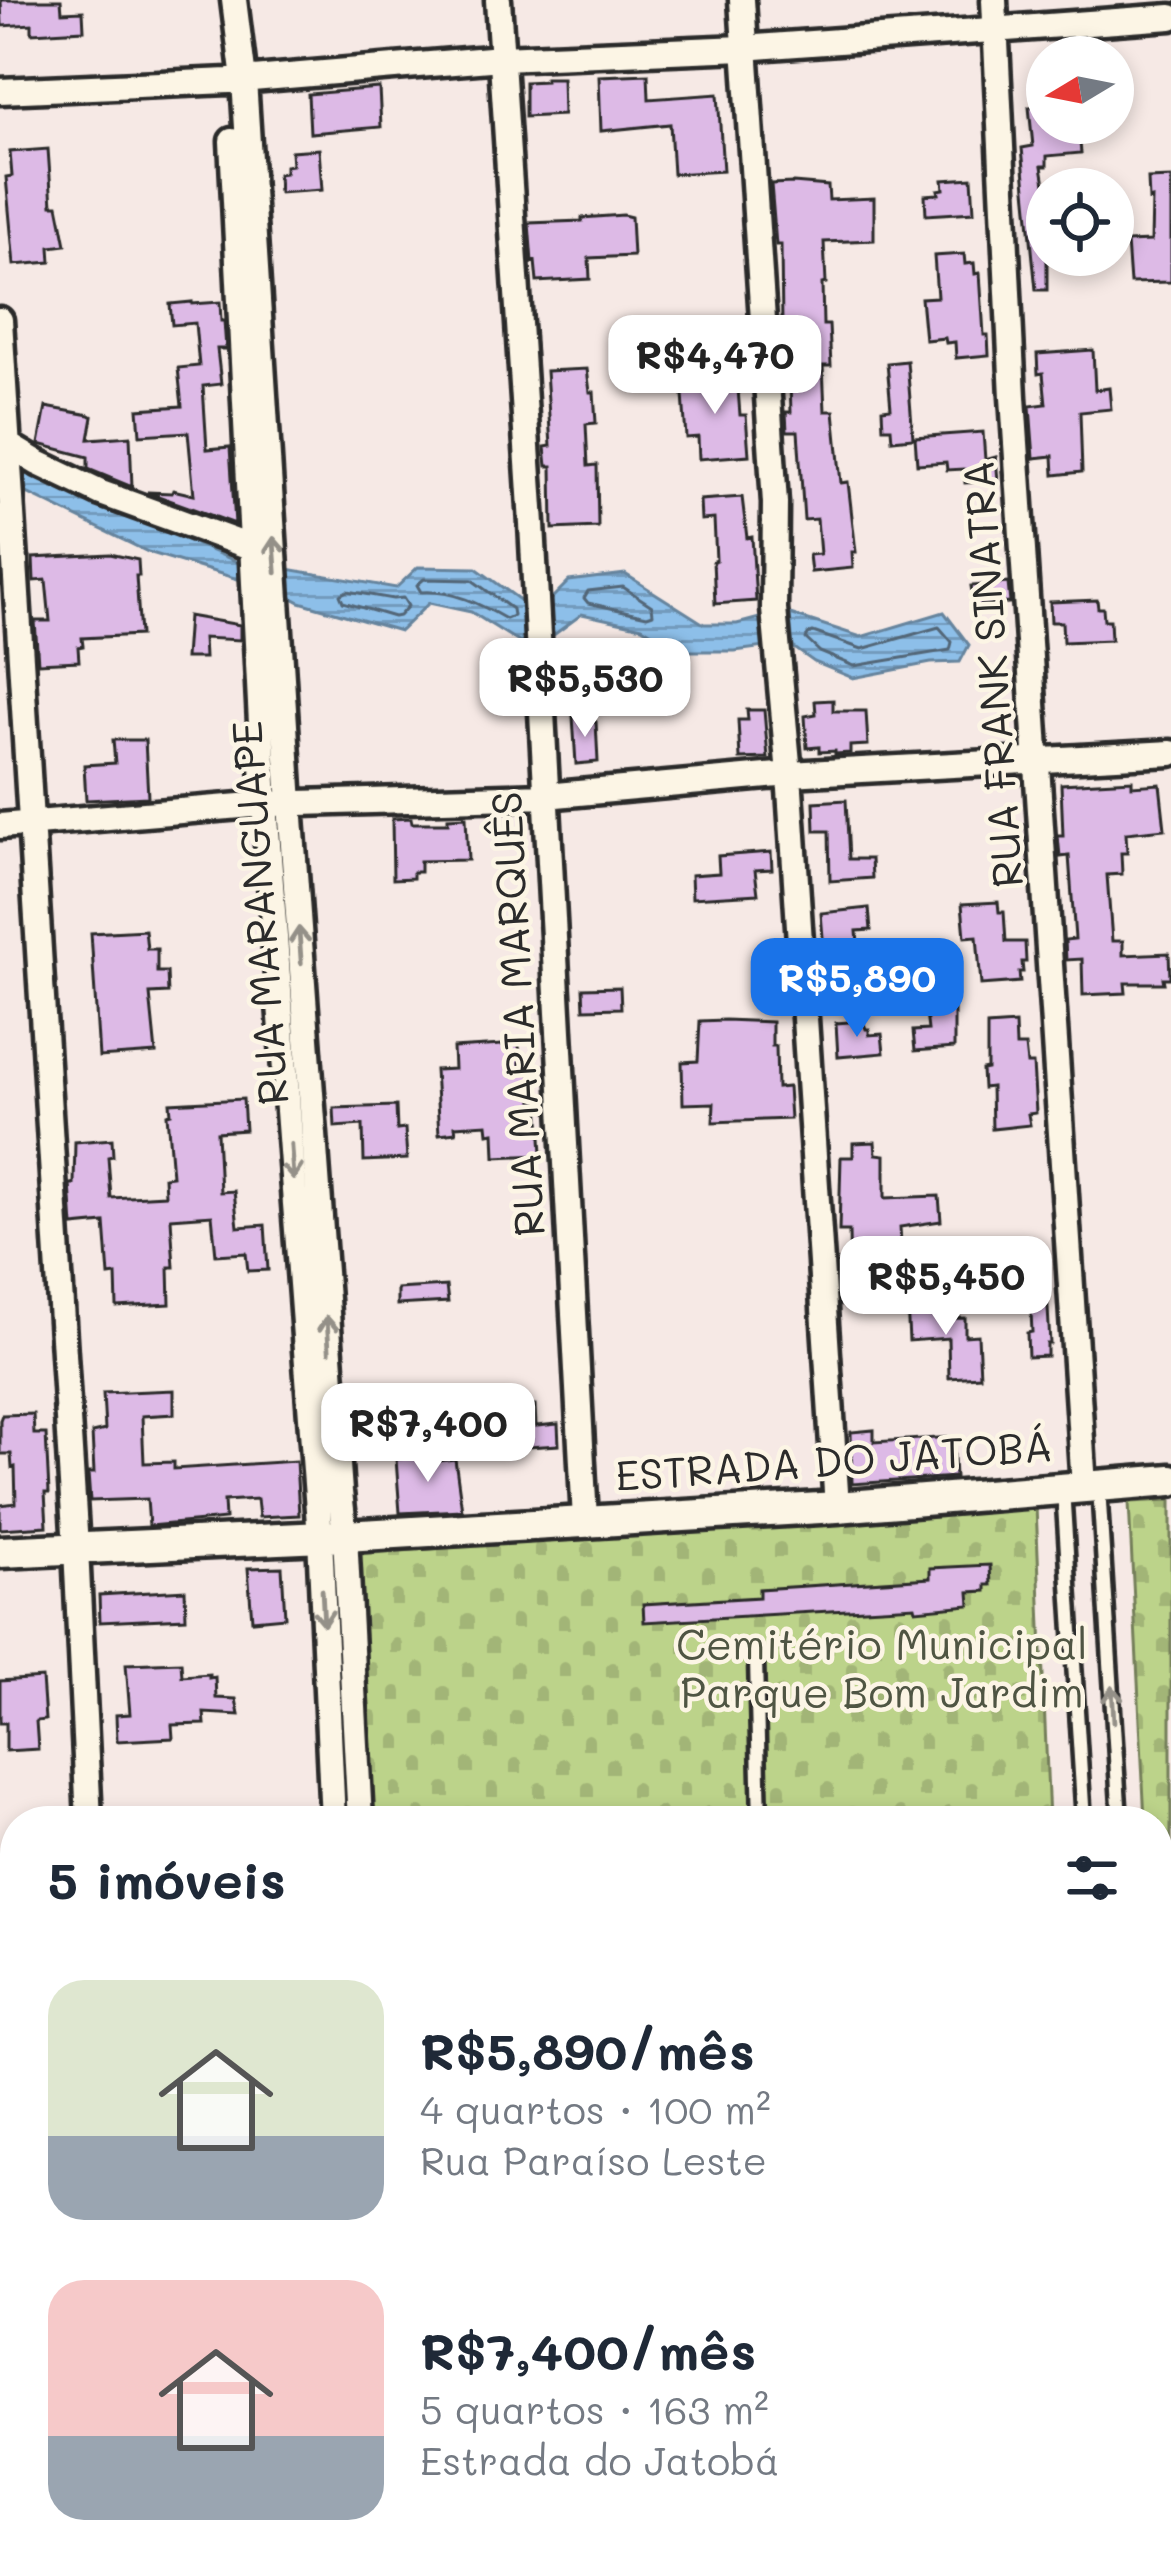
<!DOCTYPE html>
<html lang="pt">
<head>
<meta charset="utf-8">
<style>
	body { margin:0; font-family:Mali,sans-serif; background:#f2f2f3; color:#1f2937; height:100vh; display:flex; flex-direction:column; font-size:45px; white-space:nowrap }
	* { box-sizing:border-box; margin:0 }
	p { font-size:39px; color:#747a83 }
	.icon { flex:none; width:66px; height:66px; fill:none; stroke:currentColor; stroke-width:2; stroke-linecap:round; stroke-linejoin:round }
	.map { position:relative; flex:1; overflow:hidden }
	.details { position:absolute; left:0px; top:1806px; width:1173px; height:768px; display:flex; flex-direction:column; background:#fff; border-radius:48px 48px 0 0; box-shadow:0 6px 18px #0003 }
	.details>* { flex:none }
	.needle { width:78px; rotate:260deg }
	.fabs { position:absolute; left:1026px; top:36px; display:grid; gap:24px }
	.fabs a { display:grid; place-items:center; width:108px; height:108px; border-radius:50%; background:#fff; box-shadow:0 6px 18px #0003; font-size:60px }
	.price { position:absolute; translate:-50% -102px; padding:0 27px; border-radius:24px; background:#fff; color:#222; font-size:39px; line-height:78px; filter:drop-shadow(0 3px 6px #0008) }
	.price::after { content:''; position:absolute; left:50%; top:72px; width:36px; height:27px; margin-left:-18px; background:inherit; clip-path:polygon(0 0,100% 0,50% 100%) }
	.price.active { background:#1a73e8; color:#fff }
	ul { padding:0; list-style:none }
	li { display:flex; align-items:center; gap:36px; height:300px; padding:0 48px }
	li span { display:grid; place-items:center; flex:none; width:336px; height:240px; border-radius:36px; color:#555 }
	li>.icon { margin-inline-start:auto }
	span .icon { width:144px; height:144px; fill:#fffc; stroke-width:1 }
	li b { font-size:51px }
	h2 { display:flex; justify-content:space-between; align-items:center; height:144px; padding:0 48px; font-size:51px }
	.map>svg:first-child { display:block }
	.cemetery { fill:url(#cemetery-stones); stroke:#747f5a; stroke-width:3 }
	.water { fill:url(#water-rules); stroke:#66849d; stroke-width:3 }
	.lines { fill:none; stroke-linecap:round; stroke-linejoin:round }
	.shore { stroke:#526677; stroke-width:3 }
	.building { fill:#ddbae6; stroke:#2b2b2b; stroke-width:3 }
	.service-casing { stroke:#2b2b2b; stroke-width:21 }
	.minor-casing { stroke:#2b2b2b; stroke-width:33 }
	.tertiary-casing { stroke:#2b2b2b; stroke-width:39 }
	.service { stroke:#fcf5e5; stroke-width:12 }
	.minor { stroke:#fcf5e5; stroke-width:24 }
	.tertiary { stroke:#fcf5e5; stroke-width:30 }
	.oneway { stroke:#949088 }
	.labels { text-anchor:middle; stroke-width:9; stroke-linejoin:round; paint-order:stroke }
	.street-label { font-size:42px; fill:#2b2b2b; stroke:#fcf5e5 }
	.park-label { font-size:42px; fill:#4f5543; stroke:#fcf5e5 }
</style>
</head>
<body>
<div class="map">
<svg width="1171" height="2574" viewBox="0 0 1171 2574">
	<defs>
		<pattern id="cemetery-stones" width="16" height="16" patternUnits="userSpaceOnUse" patternTransform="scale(3)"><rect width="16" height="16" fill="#bcd38a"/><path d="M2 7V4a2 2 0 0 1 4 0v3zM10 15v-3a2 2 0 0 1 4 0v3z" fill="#a2b577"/></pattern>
		<pattern id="water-rules" width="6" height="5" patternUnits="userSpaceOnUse" patternTransform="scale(3)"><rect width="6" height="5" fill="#8dbfe9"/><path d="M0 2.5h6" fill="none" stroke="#739bbd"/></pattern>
	</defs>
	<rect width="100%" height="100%" fill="#f6e9e5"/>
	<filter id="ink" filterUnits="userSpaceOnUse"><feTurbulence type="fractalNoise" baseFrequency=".00833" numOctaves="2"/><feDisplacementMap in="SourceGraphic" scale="24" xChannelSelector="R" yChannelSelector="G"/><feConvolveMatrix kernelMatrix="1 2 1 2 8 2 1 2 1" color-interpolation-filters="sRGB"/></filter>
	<g filter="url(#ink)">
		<!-- cemetery -->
		<path class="cemetery" d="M1171,1500V2182H1166L1158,2051V1821H1145L1129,1502Z
			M1036,1506L1049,1821H374L358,1554Z"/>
		<!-- water -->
		<path class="water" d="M23,470L245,565L251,583L148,552L23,491Z
			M418,567L476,568L528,606L530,644L519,642L471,612L429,603L400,631L300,602L283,593L282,568L396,588Z
			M625,574L704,624H737L771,615L773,646L735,651H681L642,627L582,614L548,639L547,603L569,581Z
			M944,612L969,645L960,662L931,663L853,678L814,662L793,647L790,614L861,637Z"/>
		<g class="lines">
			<!-- shore -->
			<path class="shore" d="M424,579L472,580L512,609L513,616L506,619C480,604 453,590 421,592L417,585Z
				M623,587L652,606L653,614L647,616L588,603L584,598L588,591Z
				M347,591L393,599L403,598L408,606L399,616L394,617L343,602L340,595Z
				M939,627L952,642L950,650L854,666L820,652L806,639L808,634L813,632L862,649Z"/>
		</g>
		<!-- building -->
		<path class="building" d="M1,0H61L62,12L83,11L84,30L32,33V24L2,26Z
			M648,74L649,99L718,94L723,171L673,174L670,124L601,131L599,76Z
			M545,78H562L563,115L525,117V82L545,81Z
			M379,88L381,127L310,133L308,94Z
			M1047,105V123H1078L1081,153L1047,156V166H1042L1047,196V290H1036L1022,148L1033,146L1029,107Z
			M48,149L52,205H58L66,245L50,247L51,262L14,265L6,177L12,176L10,152Z
			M319,149L322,190L279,193L278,174L285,173V166L292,165L291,151Z
			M972,178L974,212L926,215L925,195L939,194L938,190L944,189L943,180Z
			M1171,178V282L1130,283L1127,242L1151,241L1152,199L1149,200L1148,179Z
			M793,183L828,186L829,200L874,198V240L824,242L826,283L822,284L823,325H829L831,366H823L825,411H834L841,483L848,482L856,552H852L853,568L811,572L809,555L820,554L817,519L804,520L798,431H787L786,412H791L788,327H782L781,245H776L771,184Z
			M623,215L631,217L633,256L589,258L590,279L537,282L535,261L532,262L529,223L582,221V218Z
			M964,254L965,264L974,263L975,274L980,273L984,335H988L989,355L956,358L955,342L946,343L945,338L925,340L921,298L937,297L934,256Z
			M192,302V304L220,302L221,321H224L226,349H217L221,384L203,386L207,449L230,447L235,524L147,492L172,493L173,490L194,495L188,432L140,435L138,409L182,406L178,368L199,366L195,323L172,325L170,304Z
			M1093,350L1095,390L1109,388L1111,409L1080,412L1082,472L1054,475L1053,456L1034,458L1030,406L1046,404L1043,373L1038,374L1037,354Z
			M907,361L913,438L892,440L891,428H883L882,409L891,408L887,363Z
			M587,369L590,392H594L596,423L586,424L588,466L597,465L598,527L553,529L552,466H547L545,447L551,446L546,371Z
			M737,376L740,415H746L749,455L699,459L698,437L686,438L682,380Z
			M46,407L90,415L93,417L89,439L130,436L132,487L88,469V457L39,444Z
			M983,432L985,460L996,457L998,481L965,483L964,469L947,470L946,462L917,464L915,437Z
			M742,497L747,538L752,537L756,601L715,604L713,561L716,560L714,519L701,520L700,500Z
			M110,554L138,560L139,576H136L140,635L82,638L83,646L78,647L79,661L38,663L35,621H50L46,580L34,581L33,558Z
			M1008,583L1010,603L974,606L971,586Z
			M1097,600L1098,608H1103L1104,620H1110L1111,640L1063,642L1062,622H1051L1050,602Z
			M188,616L240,625V640L203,638L204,658H185Z
			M833,700V711H866L868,745L850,746V753L835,754V751L819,752V747L807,748L805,716L816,714L815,701Z
			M747,710H764L768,758L740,759L738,720H748Z
			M591,715V722H596L598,762L576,764L573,716Z
			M113,740H145L148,797L86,800L84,765L115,763Z
			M1132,780V786L1160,784L1165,829L1126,833L1127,853H1121L1122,874L1107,875L1112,941H1123V955L1169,953L1170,978H1163L1164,983H1125L1126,993L1083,995L1082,959L1066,960L1065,940L1075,939L1069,856L1060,857L1058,836H1063L1061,784Z
			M846,800L849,859H871L872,878L830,881L829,831H815L814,802Z
			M466,817L468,860L420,861V872H413V878L393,879L392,819L411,818L412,823H448V818Z
			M771,852L772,869L755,870L758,894L692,898L691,875L719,873L718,856Z
			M998,902L999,912H1004L1006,942H1025L1026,962H1022L1023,972H1019L1020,982L981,985L977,936L965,937L962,904Z
			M869,908L871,930L857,931L860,971L826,974L821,913Z
			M145,930L147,949H157V972H167L168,993L150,994L156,1053L99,1057L91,933Z
			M620,987L621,1008L584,1009L583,988Z
			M954,1008V1048L915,1051L913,1031L928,1030L926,1013L932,1012V1010Z
			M725,1020L772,1022V1046H776L777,1088L788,1087L790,1119L713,1122L714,1103L683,1104L682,1062L698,1061L700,1021Z
			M863,1021L866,1029H869V1035L882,1034L884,1053L838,1057L836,1023Z
			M1015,1024L1016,1046H1025L1027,1064H1033L1036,1113L1028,1114L1030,1125L992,1129L991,1087L983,1088L982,1070L987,1069V1026Z
			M519,1044L520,1064L530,1063L533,1101L539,1100L542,1155L495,1157L494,1132L488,1133L487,1124L455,1126L456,1132L439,1134L435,1070L454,1069L453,1048Z
			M243,1099L245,1130L217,1132L220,1192L234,1191L238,1227L265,1225L268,1270L248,1271L246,1253L216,1255L212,1215L171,1218L174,1267H169L170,1304L117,1307L116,1275L109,1276L105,1223L73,1226L70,1184H74L75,1142L112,1139L113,1156L108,1157L111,1198L165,1195L164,1177L172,1176L167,1114L171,1113L170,1103Z
			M396,1106L397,1130L405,1129L407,1159L364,1161L363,1125L335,1127L334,1108Z
			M875,1142L876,1154L885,1155V1198L939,1196L941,1221L900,1227L904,1296L853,1298L852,1281H850L849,1231H839L841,1157H853V1143Z
			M446,1286L448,1302L397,1305V1289Z
			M1047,1290L1050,1344H1047V1356L1028,1357L1027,1333L1032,1332L1030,1292Z
			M936,1303L937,1319L965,1318V1336L978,1335L980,1376L949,1378L948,1338L909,1341L907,1304Z
			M174,1390V1414L142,1416L144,1463L174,1462V1469L296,1461L299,1515L259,1517L257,1499L224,1501L225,1519L149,1526L147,1499L90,1501L88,1473H94L92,1433L105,1430L103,1393Z
			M535,1406L536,1426L558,1424L559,1445L512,1448L511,1427H497L496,1408Z
			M33,1414L34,1434H46L49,1493H45L47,1526L0,1529V1505L16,1503L15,1467L12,1468L11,1454H0V1420L2,1415Z
			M874,1430V1442L953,1437L955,1477L852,1484L851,1432Z
			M427,1452L428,1462L455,1459L462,1510L400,1513L396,1459L411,1458V1453Z
			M990,1565L991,1585H986V1591L969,1592L970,1605L916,1610L915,1606L644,1622L643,1604L759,1597V1589L930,1578V1568Z
			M282,1567L285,1617L252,1620L248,1568Z
			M185,1590L186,1618L100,1622L99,1595Z
			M181,1662L182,1676L209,1674V1678L215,1677L216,1698L236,1699L239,1715L204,1713L205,1724L172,1725L173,1738L117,1741L116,1715L130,1714L126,1664Z
			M42,1678L45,1720L36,1721L38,1749L6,1751V1723H0V1681Z"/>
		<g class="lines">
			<defs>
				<path id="service" d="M1099,1487L1120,1821
					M1063,1489L1084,1821
					M756,1660L760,1821
					M1158,1864L1171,1863"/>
				<path id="minor" d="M234,0L244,80L290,804L340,1492L345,1536L360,1821
					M498,0L532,524L585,1520
					M742,0L775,503L774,609L789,774L837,1507
					M994,0L1013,397L1084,1486
					M0,91L229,81L501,58L743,48L1171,17
					M232,141L265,804L320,1537L333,1821
					M0,320L76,1548L89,1821
					M0,440L38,463L101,493L253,548
					M0,826L265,804L545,796L789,774L1171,753
					M1158,2212L1171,2211
					M0,2287L15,2286
					M1158,2333L1171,2332
					M1158,2442H1171
					M1158,2551L1171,2550
					M130,2559L131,2574
					M379,2559L380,2574
					M402,2559L403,2574
					M642,2559V2574
					M1145,2559L1146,2574
					M898,2569L1040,2559"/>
				<path id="tertiary" d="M0,1552L345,1536L837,1507L1171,1480"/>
			</defs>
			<!-- service casing -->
			<use href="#service" class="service-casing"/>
			<!-- minor casing -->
			<use href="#minor" class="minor-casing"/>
			<!-- tertiary casing -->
			<use href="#tertiary" class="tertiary-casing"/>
			<!-- service -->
			<use href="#service" class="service"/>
			<!-- minor -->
			<use href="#minor" class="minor"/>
			<!-- tertiary -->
			<use href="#tertiary" class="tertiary"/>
		</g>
		<!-- one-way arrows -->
		<defs><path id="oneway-shaft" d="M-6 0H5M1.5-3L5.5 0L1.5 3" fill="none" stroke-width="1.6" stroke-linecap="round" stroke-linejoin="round" transform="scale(3)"/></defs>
		<g class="oneway">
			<use href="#oneway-shaft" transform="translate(275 555) rotate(-94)"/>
			<use href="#oneway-shaft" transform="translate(300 945) rotate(-94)"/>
			<use href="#oneway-shaft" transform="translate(292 1162) rotate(86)"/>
			<use href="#oneway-shaft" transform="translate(328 1334) rotate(-94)"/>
			<use href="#oneway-shaft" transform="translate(323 1608) rotate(87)"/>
			<use href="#oneway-shaft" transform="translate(1113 1704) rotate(-93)"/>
		</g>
	</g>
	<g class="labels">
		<!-- street labels -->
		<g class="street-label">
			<text transform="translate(993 674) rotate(-94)" y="15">RUA FRANK SINATRA</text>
			<text transform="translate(260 913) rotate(-94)" y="15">RUA MARANGUAPE</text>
			<text transform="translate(518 1014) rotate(-93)" y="15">RUA MARIA MARQUÊS</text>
			<text transform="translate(834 1461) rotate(-4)" y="15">ESTRADA DO JATOBÁ</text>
		</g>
		<!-- park labels -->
		<g class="park-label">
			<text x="882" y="1660">Cemitério Municipal<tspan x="882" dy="48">Parque Bom Jardim</tspan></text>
		</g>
	</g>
</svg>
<div class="fabs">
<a><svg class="needle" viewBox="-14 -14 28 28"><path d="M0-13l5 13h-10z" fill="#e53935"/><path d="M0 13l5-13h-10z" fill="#747a83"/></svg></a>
<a><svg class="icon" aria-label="locate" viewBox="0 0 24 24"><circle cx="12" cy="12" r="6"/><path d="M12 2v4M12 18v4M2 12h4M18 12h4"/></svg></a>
</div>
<b class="price" style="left:715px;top:417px">R$4,470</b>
<b class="price" style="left:585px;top:740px">R$5,530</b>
<b class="price active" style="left:857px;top:1040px">R$5,890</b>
<b class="price" style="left:946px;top:1338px">R$5,450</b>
<b class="price" style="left:428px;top:1485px">R$7,400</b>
<section class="details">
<h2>5 imóveis<svg class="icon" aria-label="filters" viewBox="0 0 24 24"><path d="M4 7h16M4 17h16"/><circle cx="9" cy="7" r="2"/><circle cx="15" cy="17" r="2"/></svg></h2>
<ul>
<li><span style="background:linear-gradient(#dfe7d0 65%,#9aa5b1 0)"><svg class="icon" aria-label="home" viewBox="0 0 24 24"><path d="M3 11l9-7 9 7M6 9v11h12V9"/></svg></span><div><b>R$5,890/mês</b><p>4 quartos · 100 m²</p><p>Rua Paraíso Leste</p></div></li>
<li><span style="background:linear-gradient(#f6c9c9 65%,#9aa5b1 0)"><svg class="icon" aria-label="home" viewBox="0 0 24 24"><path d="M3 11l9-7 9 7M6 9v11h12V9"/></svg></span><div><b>R$7,400/mês</b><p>5 quartos · 163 m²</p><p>Estrada do Jatobá</p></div></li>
</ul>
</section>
</div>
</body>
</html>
